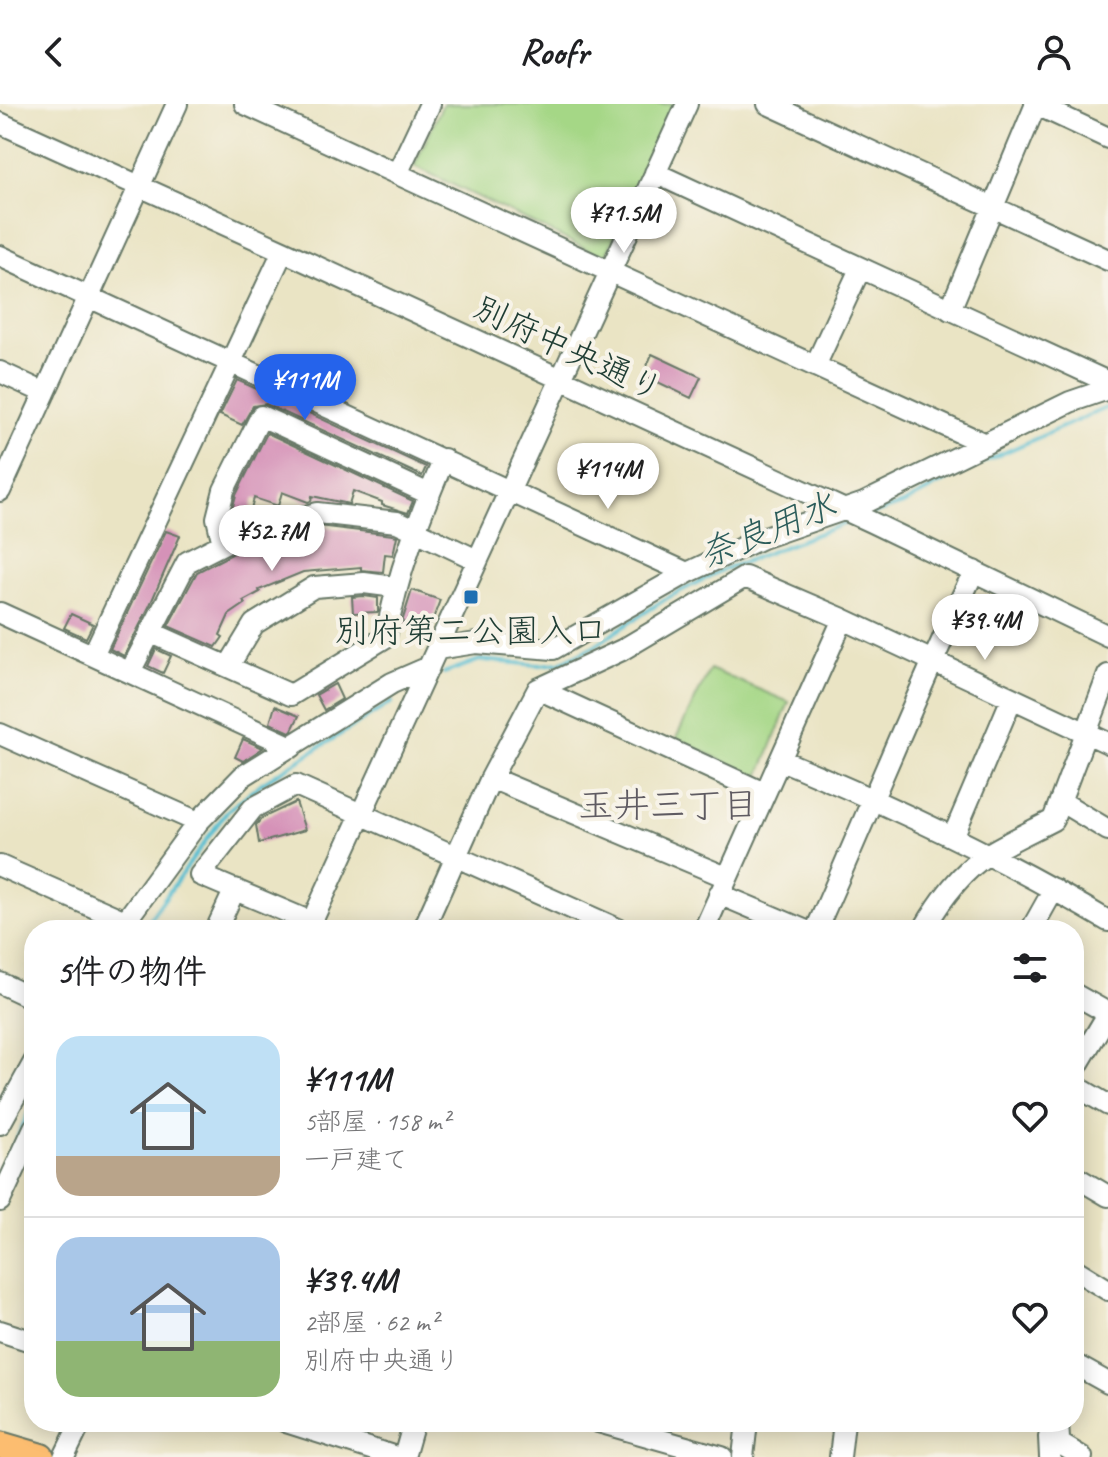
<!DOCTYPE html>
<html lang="ja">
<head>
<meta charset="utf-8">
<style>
	body { margin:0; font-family:Caveat,"Klee One",sans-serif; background:#f2f2f2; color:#202124; height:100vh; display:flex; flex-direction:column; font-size:30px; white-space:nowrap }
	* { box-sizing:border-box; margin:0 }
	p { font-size:26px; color:#757577 }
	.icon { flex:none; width:44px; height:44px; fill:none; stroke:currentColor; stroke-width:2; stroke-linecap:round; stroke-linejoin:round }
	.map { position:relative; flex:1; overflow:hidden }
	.panel { position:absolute; left:24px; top:816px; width:1060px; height:512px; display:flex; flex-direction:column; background:#fff; border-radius:32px; box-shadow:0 4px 20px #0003 }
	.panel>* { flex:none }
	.price { position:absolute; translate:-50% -68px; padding:0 18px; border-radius:28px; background:#fff; color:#222; font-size:26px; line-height:52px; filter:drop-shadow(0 2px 4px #0008) }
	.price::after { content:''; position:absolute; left:50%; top:48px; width:24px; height:18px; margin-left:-12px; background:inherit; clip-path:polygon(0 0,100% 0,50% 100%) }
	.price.current { background:#2563eb; color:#fff }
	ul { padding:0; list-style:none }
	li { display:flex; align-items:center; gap:24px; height:200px; padding:0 32px }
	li+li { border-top:2px solid #e0e0e0 }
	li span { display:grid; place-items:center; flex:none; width:224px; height:160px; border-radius:24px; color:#555 }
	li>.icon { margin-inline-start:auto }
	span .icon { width:96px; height:96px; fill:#fffc; stroke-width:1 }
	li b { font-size:34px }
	h2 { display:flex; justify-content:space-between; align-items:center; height:96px; padding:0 32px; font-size:34px }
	header { display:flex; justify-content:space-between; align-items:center; height:104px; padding:0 32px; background:#fff; font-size:36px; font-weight:700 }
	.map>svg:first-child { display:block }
	.green { fill:#a5d786; stroke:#628a5d; stroke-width:2 }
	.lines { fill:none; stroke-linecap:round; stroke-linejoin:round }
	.stream { stroke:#55bed1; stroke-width:4 }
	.building { fill:#d592b8 }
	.minor-casing { stroke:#676; stroke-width:24 }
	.major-casing { stroke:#676; stroke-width:30 }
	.minor { stroke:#fff; stroke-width:20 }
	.major { stroke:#fcbd6f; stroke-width:26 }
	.poi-dot { fill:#1f6fb2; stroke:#f7f3e8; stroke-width:3 }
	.labels { text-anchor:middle; stroke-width:8; stroke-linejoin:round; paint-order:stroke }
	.street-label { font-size:34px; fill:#1f3d34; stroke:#f7f3e8 }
	.poi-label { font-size:34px; fill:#1f3d34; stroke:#f7f3e8 }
	.water-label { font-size:36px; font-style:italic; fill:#2c5d5b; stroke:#f7f3e8 }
	.neighbourhood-label { font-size:36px; fill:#5f5b62; stroke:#f7f3e8 }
</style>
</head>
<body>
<header><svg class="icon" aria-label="back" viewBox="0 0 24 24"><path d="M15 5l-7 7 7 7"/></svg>Roofr<svg class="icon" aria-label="person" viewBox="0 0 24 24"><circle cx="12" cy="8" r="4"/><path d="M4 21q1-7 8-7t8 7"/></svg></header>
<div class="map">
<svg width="1108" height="1353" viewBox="0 0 1108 1353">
	<rect width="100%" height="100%" fill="#f7f3e8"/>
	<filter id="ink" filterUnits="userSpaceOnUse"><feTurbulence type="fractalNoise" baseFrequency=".0125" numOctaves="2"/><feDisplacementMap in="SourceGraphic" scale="16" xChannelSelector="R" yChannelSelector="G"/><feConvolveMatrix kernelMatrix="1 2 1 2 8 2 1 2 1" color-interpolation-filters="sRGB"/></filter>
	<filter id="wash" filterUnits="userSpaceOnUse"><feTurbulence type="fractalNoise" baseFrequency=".006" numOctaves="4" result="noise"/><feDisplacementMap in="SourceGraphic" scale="32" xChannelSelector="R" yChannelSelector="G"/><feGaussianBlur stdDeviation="1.8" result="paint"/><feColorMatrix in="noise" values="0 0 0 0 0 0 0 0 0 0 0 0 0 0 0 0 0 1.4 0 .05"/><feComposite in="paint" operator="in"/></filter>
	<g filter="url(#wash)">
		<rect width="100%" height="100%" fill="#eae4c4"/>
		<!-- green -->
		<path class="green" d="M443,0H673L605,154L414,62Z
			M710,565L789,598L758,675L676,634Z"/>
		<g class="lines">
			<!-- stream -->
			<path class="stream" d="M872,410L903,400L967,365L1108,303
				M444,569L480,556L539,561L560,559L594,542L667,494L720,467L852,417
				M142,826L227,707L262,679L392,598
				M0,1073L34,996"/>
		</g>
		<g id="blocks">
			<!-- building -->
			<path class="building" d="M652,250L701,273L691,294L643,271Z
				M237,276L426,363L422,372L266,300L253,302L242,321L220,311Z
				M267,329L413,397L408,409L382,401V398L353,387L349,400L312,392L311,397L308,398L282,388L278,402L254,394L249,413L231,410L236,391Z
				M318,422L393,431L397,432L393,451L385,450L383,468L361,466V463L303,468L259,486L260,488L243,497L245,500L229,511L220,531L223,533L216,543L168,522L197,468L253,439Z
				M166,427L180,432L150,501L124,552L110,545Z
				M412,486L440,496L428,528L402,518Z
				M364,492L378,494V508L353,509L352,493Z
				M71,510L93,520L86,534L64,524Z
				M156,545L171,552L163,569L148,562Z
				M335,580L342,595L324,606L316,591Z
				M275,602L299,612L292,626L290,628L270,619Z
				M243,635L263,644L243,657L235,653Z
				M296,698L305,726L259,739L256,721L262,714Z"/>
		</g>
	</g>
	<g filter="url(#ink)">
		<use href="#blocks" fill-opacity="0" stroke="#676" stroke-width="2"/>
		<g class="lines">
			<defs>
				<path id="minor" d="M245,0L985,340
					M768,0L1108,156
					M1035,0L1108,34
					M0,19L283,147L871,418L1108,532
					M655,69L1108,278
					M397,70L430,0
					M0,152L687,469
					M950,206L1036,0
					M815,262L860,165
					M0,268L45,289
					M0,387L177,0
					M223,440L217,414L224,386L261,312L429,390
					M0,509L292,643
					M150,528L291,591L386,533C397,470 419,414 444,355
					M437,545L476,539L553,545L687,469L762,434L864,399L1070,298L1108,285
					M93,551L283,147
					M228,563L254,520L314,483L364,479L395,483
					M130,568L187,458L248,427L317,409L397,418L477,456
					M538,585L764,689
					M0,630L198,718
					M781,656C894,703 1003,754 1108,817
					M491,674L726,773
					M1060,697L1108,726
					M953,733L1012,594
					M0,762L125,817
					M719,790L804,826
					M311,818L200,771L253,704L296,681L620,826
					M119,826L198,718L243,672L392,579L429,563
					M216,826L235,785
					M308,826L687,0
					M423,826L491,674L538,585L622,546L745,473L843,515L1108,639
					M704,826L843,515
					M816,826C869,707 918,585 974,467
					M923,826C940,797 961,767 990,749C1010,737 1032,727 1053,716L1108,571
					M1031,826L1054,785
					M0,879L34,895
					M1074,890L1108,909
					M1074,967L1108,910
					M1074,981L1108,1001
					M0,1020L34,958
					M1074,1072L1108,1092
					M0,1097L34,1024
					M1074,1165L1108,1186
					M0,1227L34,1238
					M1074,1260L1108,1279
					M286,1318L396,1353
					M598,1318L722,1353
					M1049,1333L1082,1353
					M64,1353L81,1318
					M404,1353L414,1318
					M743,1353L747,1318
					M840,1353L844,1318
					M1050,1353L1049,1333L1059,1335L1058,1318"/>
				<path id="major" d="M0,1341L41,1353"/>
			</defs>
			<!-- minor casing -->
			<use href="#minor" class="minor-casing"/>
			<!-- major casing -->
			<use href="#major" class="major-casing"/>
			<!-- minor -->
			<use href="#minor" class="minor"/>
			<!-- major -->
			<use href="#major" class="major"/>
		</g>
	</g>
	<!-- markers -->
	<rect class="poi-dot" x="463" y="485" width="16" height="16" rx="4"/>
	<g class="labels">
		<!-- street labels -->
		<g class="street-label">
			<text transform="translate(569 244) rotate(25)" y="12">別府中央通り</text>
		</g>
		<!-- poi labels -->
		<g class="poi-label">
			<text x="471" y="538">別府第二公園入口</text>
		</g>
		<!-- water labels -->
		<g class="water-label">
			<text transform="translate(767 425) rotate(-22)" y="13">奈良用水</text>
		</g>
		<!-- neighbourhood labels -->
		<g class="neighbourhood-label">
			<text x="668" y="713">玉井三丁目</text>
		</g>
	</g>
</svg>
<b class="price" style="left:624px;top:151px">¥71.5M</b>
<b class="price current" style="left:305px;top:318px">¥111M</b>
<b class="price" style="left:608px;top:407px">¥114M</b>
<b class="price" style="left:272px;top:469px">¥52.7M</b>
<b class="price" style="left:985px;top:558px">¥39.4M</b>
<section class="panel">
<h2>5件の物件<svg class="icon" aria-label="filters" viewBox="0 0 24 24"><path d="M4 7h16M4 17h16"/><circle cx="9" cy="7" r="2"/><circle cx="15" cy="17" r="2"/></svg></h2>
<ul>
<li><span style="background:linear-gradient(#bfe0f5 75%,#b9a48a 0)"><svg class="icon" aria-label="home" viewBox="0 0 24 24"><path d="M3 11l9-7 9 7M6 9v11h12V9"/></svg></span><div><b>¥111M</b><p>5部屋 · 158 m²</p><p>一戸建て</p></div><svg class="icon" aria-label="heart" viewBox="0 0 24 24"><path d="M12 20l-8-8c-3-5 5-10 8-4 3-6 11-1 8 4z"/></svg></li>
<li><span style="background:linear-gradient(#a9c7e8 65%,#8fb573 0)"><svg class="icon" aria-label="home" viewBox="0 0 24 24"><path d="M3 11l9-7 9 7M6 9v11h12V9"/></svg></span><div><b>¥39.4M</b><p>2部屋 · 62 m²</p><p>別府中央通り</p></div><svg class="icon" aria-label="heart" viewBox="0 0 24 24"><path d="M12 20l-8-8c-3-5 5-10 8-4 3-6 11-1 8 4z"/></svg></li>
</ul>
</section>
</div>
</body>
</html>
